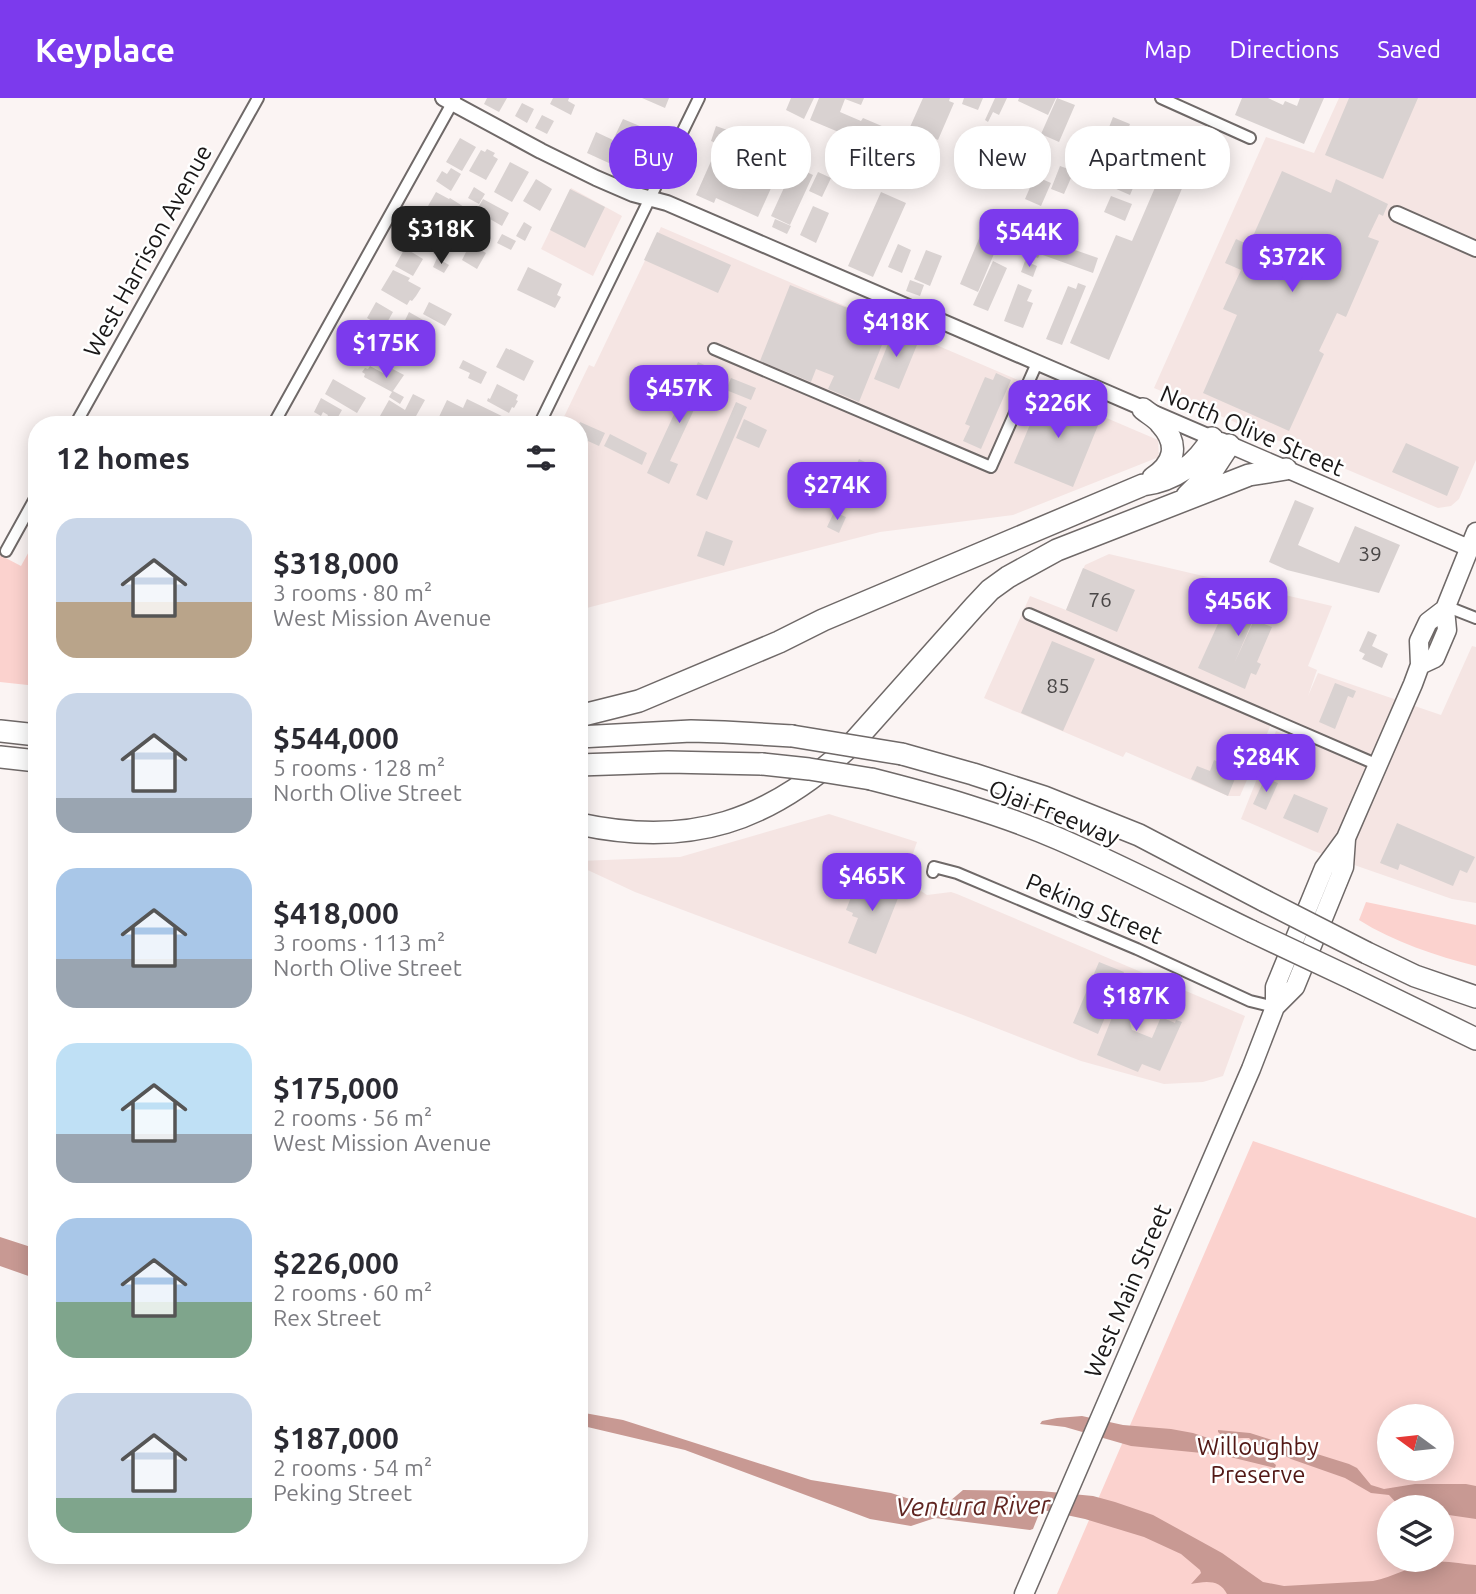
<!DOCTYPE html>
<html lang="en">
<head>
<meta charset="utf-8">
<style>
	body { margin:0; font-family:Ubuntu,sans-serif; background:#f2f2f3; color:#2b2b33; height:100vh; display:flex; flex-direction:column; font-size:26px; white-space:nowrap }
	* { box-sizing:border-box; margin:0 }
	p { font-size:23px; color:#7c7c81 }
	.icon { flex:none; width:38px; height:38px; fill:none; stroke:currentColor; stroke-width:2; stroke-linecap:round; stroke-linejoin:round }
	.map { position:relative; flex:1; overflow:hidden }
	.sheet { position:absolute; left:28px; top:318px; width:560px; height:1148px; display:flex; flex-direction:column; background:#fff; border-radius:28px; box-shadow:0 4px 18px #0003 }
	.sheet>* { flex:none }
	.hud { position:absolute; left:609px; top:28px; width:665px; height:63px; display:flex; gap:14px }
	.needle { width:46px; rotate:285deg }
	.fabs { position:absolute; left:1377px; top:1306px; display:grid; gap:14px }
	.fabs a { display:grid; place-items:center; width:77px; height:77px; border-radius:50%; background:#fff; box-shadow:0 4px 18px #0003; font-size:35px }
	.price { position:absolute; translate:-50% -60px; padding:0 16px; border-radius:14px; background:#7c3aed; color:#fff; font-size:23px; line-height:46px; filter:drop-shadow(0 2px 4px #0008) }
	.price::after { content:''; position:absolute; left:50%; top:42px; width:21px; height:16px; margin-left:-10px; background:inherit; clip-path:polygon(0 0,100% 0,50% 100%) }
	.price.on { background:#222; color:#fff }
	ul { padding:0; list-style:none }
	li { display:flex; align-items:center; gap:21px; height:175px; padding:0 28px }
	li span { display:grid; place-items:center; flex:none; width:196px; height:140px; border-radius:21px; color:#555 }
	li>.icon { margin-inline-start:auto }
	span .icon { width:84px; height:84px; fill:#fffc; stroke-width:1 }
	li b { font-size:30px }
	h2 { display:flex; justify-content:space-between; align-items:center; height:84px; padding:0 28px; font-size:30px }
	.tag { padding:0 24px; border-radius:28px; background:#fff; box-shadow:0 4px 18px #0003; font-size:24px; line-height:63px }
	.tag.on { background:#7c3aed; color:#fff }
	header { display:flex; align-items:center; gap:42px; box-sizing:border-box; height:98px; padding:0 35px; background:#7c3aed; color:#fff }
	header strong { font-size:33px }
	nav { display:flex; gap:38px; margin-inline-start:auto; font-size:24px }
	.map>svg:first-child { display:block }
	.built { fill:#f5e5e3 }
	.green { fill:#fbd2ce; fill-rule:evenodd }
	.water { fill:#c89993 }
	.building { fill:#d9d2d1 }
	.lines { fill:none; stroke-linecap:round; stroke-linejoin:round }
	.minor-casing { stroke:#6f6968; stroke-width:14 }
	.tertiary-casing { stroke:#6f6968; stroke-width:18 }
	.secondary-casing { stroke:#6f6968; stroke-width:19 }
	.primary-casing { stroke:#6f6968; stroke-width:21 }
	.motorway-casing { stroke:#6f6968; stroke-width:24 }
	.minor { stroke:#fff; stroke-width:10 }
	.tertiary { stroke:#fff; stroke-width:14 }
	.secondary { stroke:#fff; stroke-width:16 }
	.primary { stroke:#fff; stroke-width:18 }
	.motorway { stroke:#fff; stroke-width:21 }
	.motorway-bridge-casing { stroke:#6f6968; stroke-width:24; stroke-linecap:butt }
	.motorway-bridge { stroke:#fff; stroke-width:21 }
	.labels { text-anchor:middle; stroke-width:5; stroke-linejoin:round; paint-order:stroke }
	.number-label { font-size:21px; fill:#494646 }
	.street-label { font-size:24px; fill:#191717; stroke:#fff }
	.park-label { font-size:24px; fill:#521815; stroke:#fff }
	.water-label { font-size:26px; font-style:italic; fill:#602521; stroke:#fff }
</style>
</head>
<body>
<header>
<strong>Keyplace</strong>
<nav><a>Map</a><a>Directions</a><a>Saved</a></nav>
</header>
<div class="map">
<svg width="1476" height="1496" viewBox="0 0 1476 1496">
	<rect width="100%" height="100%" fill="#fbf4f3"/>
	<!-- built -->
	<path class="built" d="M1339,0H1476V362L1459,401L1451,408L1438,410L1154,290L1266,39L1314,55Z
		M571,90L622,118L593,178L541,151Z
		M661,129L1158,342L1159,359L1013,417L880,434L579,512V327H560L589,267L594,269Z
		M1109,456L1332,508L1308,568L1317,572L1308,598L1318,575L1441,617L1472,548L1476,549V805L1452,801L1314,753L1241,721L1276,633L1291,639L1297,625L1276,615L1240,698H1228L1126,654L1123,659L984,600L1030,498L1066,512L1085,467Z
		M829,716L917,744L908,770V778L916,790L927,797L951,794L957,796L1245,918L1223,978L1203,984L1164,986L1081,963L963,917L635,794L579,768L580,763L680,759Z"/>
	<!-- green -->
	<path class="green" d="M37,439V588L0,584V457L21,468Z
		M1366,804L1476,827V868C1436,858 1394,844 1359,822Z
		M1253,1043L1476,1120V1496H1057ZM1390,1318H1442V1370H1390ZM1390,1409H1442V1461H1390Z"/>
	<!-- water -->
	<path class="water" d="M0,1139L37,1151V1181L0,1168Z
		M579,1314L623,1322L811,1382L891,1395L919,1404L944,1405L950,1403L963,1392L1041,1393L1093,1398L1115,1404L1153,1417L1222,1455L1263,1484L1284,1488L1373,1483C1393,1479 1411,1468 1431,1464C1446,1462 1462,1466 1476,1467V1496H1227C1220,1481 1205,1483 1191,1486L1201,1475L1200,1472L1181,1456L1144,1439L1085,1421L1043,1412L1039,1416L1033,1431L1030,1432L935,1420L911,1428L870,1421L685,1352L579,1327Z
		M1082,1318L1123,1327L1171,1331L1193,1335L1220,1344L1236,1347H1248L1252,1343L1249,1340C1238,1340 1225,1342 1218,1334V1332L1250,1335L1349,1366L1357,1370L1371,1387L1384,1391L1415,1386H1466L1476,1388V1421L1442,1416V1409L1399,1408L1389,1397L1371,1395L1345,1380L1291,1361L1263,1346L1254,1348L1252,1353L1270,1362L1276,1367L1275,1370L1222,1357L1131,1348L1065,1329L1040,1326L1042,1323L1057,1320Z"/>
	<!-- building -->
	<path class="building" d="M487,0H507L499,14L484,6Z
		M553,0H569L568,3L575,7L571,17L550,6Z
		M642,0H669L665,10Z
		M791,0H814L804,21L786,12Z
		M819,0H864L861,7L845,1L840,14L861,23L863,20L931,49L922,69L810,22Z
		M923,0H950L949,3L954,5L938,42L910,29Z
		M964,0H983L978,12L962,6Z
		M995,0H1007L999,17L993,14L988,24L985,22Z
		M1019,0H1056L1048,17L1018,3Z
		M1057,0L1075,7L1059,44L1041,36Z
		M1242,0H1268L1283,7L1285,3L1297,8L1300,0H1324L1304,46L1235,17Z
		M1349,0H1418L1383,81L1325,57Z
		M522,5L534,11L527,25L515,18Z
		M542,17L554,23L547,36L535,30Z
		M1113,19L1130,26L1114,67L1097,60Z
		M623,21L647,31L643,41L650,45L635,77L587,55L596,34L613,42Z
		M716,28L733,34L727,50L711,43Z
		M1022,29L1039,38L1033,50L1016,42Z
		M1143,29L1157,35L1144,66L1129,60Z
		M460,40L476,49L462,73L446,64Z
		M744,40L754,45L743,69L732,65Z
		M1172,50L1195,60L1109,262L1070,245L1116,137L1132,143Z
		M487,51L495,55L493,58L498,61L486,82L469,73L481,52L485,54Z
		M712,61L772,88L758,119L716,100L714,105L696,97Z
		M756,61L767,65L762,80L751,76Z
		M1126,63L1138,68L1132,81L1136,83L1130,97L1114,90Z
		M510,64L529,74L512,104L494,94Z
		M1093,66L1112,75L1105,90L1086,82Z
		M794,68L813,77L790,127L771,118Z
		M1060,68L1074,73L1064,96L1051,91Z
		M451,70L461,76L451,93L436,83L442,73L447,76Z
		M1282,73L1331,95L1336,81L1388,106L1383,118L1379,116L1368,139L1379,143L1346,219L1337,215L1319,253L1324,256L1289,333L1203,295L1237,217L1223,211L1241,172L1225,165L1236,141L1249,147Z
		M818,74L831,80L822,99L809,93Z
		M1035,78L1051,85L1041,108L1025,101Z
		M536,81L552,91L540,113L523,103Z
		M474,89L485,96L479,106L468,100Z
		M570,91L605,109L585,150L550,132Z
		M436,94L449,101L450,100L472,114L466,125L445,114L443,117L428,108Z
		M881,94L906,105L873,179L848,168Z
		M1111,98L1132,106L1125,123L1104,114Z
		M483,101L509,115L502,128L476,113Z
		M813,108L829,115L816,145L800,137Z
		M991,112L1009,120L978,194L960,186Z
		M775,121L791,128L787,136L772,129Z
		M419,123L437,133L431,144L433,145L429,153L409,142L412,136L410,135Z
		M524,124L532,129L525,143L516,138Z
		M657,134L731,167L718,195L644,162Z
		M502,136L516,143L511,152L497,145Z
		M1029,136L1098,160L1093,175L1040,156L1038,160L1022,154Z
		M439,146L449,153L444,161L433,155Z
		M470,146L486,155L477,171L462,162Z
		M898,146L911,152L902,175L888,169Z
		M405,150L423,161L413,178L395,168Z
		M926,152L942,158L930,188L914,181Z
		M437,160L449,167L444,175L433,169Z
		M993,163L1007,170L988,213L973,207Z
		M1025,163L1037,168L1033,179L1021,174Z
		M528,169L562,186L557,197L561,199L555,210L517,192Z
		M393,172L410,180L408,183L421,190L416,198L412,203L410,202L407,207L381,192Z
		M910,182L924,187L920,198L906,193Z
		M1078,185L1086,188L1062,247L1046,241L1068,188L1076,191Z
		M1018,186L1032,192L1027,203L1033,205L1023,230L1004,223Z
		M790,187L890,227L859,304L828,291L834,278L816,271L811,284L760,263Z
		M376,204L393,214L384,230L367,220Z
		M429,204L452,216L445,228L423,216Z
		M409,214L432,227L420,249L398,237Z
		M362,229L378,238L369,255L353,245L356,240L353,238L356,234L359,235Z
		M894,231L919,242L899,291L874,281Z
		M395,239L414,250L403,268L385,258Z
		M506,250L510,252V251L534,263L524,283L496,269Z
		M463,262L487,274L481,286L468,280L470,275L459,270Z
		M698,264L713,271L670,363L678,366L669,386L647,375Z
		M370,268L383,275L387,268L404,277L393,293L404,299L400,306L389,299L392,294L364,279L365,276L362,274L365,270L368,271Z
		M996,275L1011,282L981,351L963,343L970,328L965,326L985,279L993,282Z
		M731,280L756,290L751,302L726,292Z
		M333,281L366,300L357,315L325,296Z
		M497,286L518,297L516,302L518,303L514,310L512,309L509,315L487,303L488,300L490,301Z
		M1043,295L1101,320L1073,389L1014,365Z
		M413,296L425,302L411,327H396L380,318L389,302L405,312Z
		M321,300L342,312L334,326L326,321L328,317L323,314L321,318L314,314Z
		M467,301L510,322L507,327H472L465,324L464,326L461,325L460,327H445L437,323L447,302L463,310Z
		M736,304L747,309L707,402L696,397Z
		M744,321L767,332L759,350L736,340Z
		M580,324L605,335L599,348L579,339V327Z
		M610,336L647,355L642,367L604,348Z
		M1406,345L1459,369L1447,398L1392,374Z
		M859,361L869,366L858,387L849,383Z
		M1295,402L1314,410L1298,447L1339,465L1355,428L1400,447L1379,495L1287,472L1269,464Z
		M834,414L846,419L839,435L827,429Z
		M706,433L733,443L724,468L697,458Z
		M1083,470L1135,492L1117,534L1066,512Z
		M1237,484L1266,492L1234,566L1254,522L1272,529L1257,564L1261,566L1256,577L1251,575L1245,591L1198,570Z
		M1368,533L1377,537L1372,548L1388,556L1382,570L1362,561L1365,556L1359,553Z
		M1052,543L1095,561L1063,633L1021,615Z
		M1335,585L1356,593L1353,600L1348,598L1335,631L1319,624Z
		M1214,662L1238,673L1228,698L1191,681L1197,668L1210,673Z
		M1265,680L1278,685L1266,712L1253,706Z
		M1294,696L1328,710L1318,735L1283,720Z
		M1397,725L1475,759L1467,775L1460,772L1453,788L1400,766L1398,772L1380,765Z
		M874,779L902,790L876,856L848,845L858,820L852,818L853,815L846,812L857,784L868,788L869,785L871,786Z
		M1099,864L1124,874L1098,936L1073,925Z
		M1129,877L1150,886L1140,908L1138,907L1130,925L1132,932L1152,940L1161,919L1175,925L1176,922L1182,924L1160,973L1142,966L1138,974L1097,957Z"/>
	<g class="lines">
		<defs>
			<path id="minor" d="M1161,0L1250,40
				M714,251L991,369L1037,265
				M75,327L258,0
				M273,327L455,0
				M539,327L699,0
				M6,453L37,397
				M1445,511L1448,509L1476,520
				M1029,516L1378,667
				M933,774L934,769L957,775L1137,851L1250,903L1275,909"/>
			<path id="tertiary" d="M443,0L541,53L596,80L633,96L667,105L1212,340
				M1397,116L1476,151"/>
			<path id="secondary" d="M1221,343L1469,450"/>
			<path id="primary" d="M1420,567L1435,560L1447,532L1445,511L1476,434
				M1275,909L1295,889L1344,769L1346,741
				M1024,1496L1251,971L1275,909V889L1324,770L1346,740L1413,586L1420,567L1419,543L1428,524L1445,511"/>
			<path id="motorway" d="M1143,311C1149,316 1157,320 1161,326C1180,347 1174,366 1153,380
				M1187,398L1212,373L1229,347
				M579,618L639,603L779,544L823,522L1143,387C1175,382 1196,367 1212,340
				M0,633L37,637
				M579,639L691,633L724,634L792,638
				M902,656L973,676L1044,699L1139,737L1265,803
				M0,659L37,663
				M579,667L668,664L762,666
				M871,681C934,697 999,715 1059,741C1124,769 1187,802 1251,833
				M579,726C690,750 769,724 851,647L974,509L990,492L1008,479L1057,452L1249,377L1286,371
				M1367,855L1415,878L1476,899
				M1355,882L1476,941"/>
		</defs>
		<!-- minor casing -->
		<use href="#minor" class="minor-casing"/>
		<!-- tertiary casing -->
		<use href="#tertiary" class="tertiary-casing"/>
		<!-- secondary casing -->
		<use href="#secondary" class="secondary-casing"/>
		<!-- primary casing -->
		<use href="#primary" class="primary-casing"/>
		<!-- motorway casing -->
		<use href="#motorway" class="motorway-casing"/>
		<!-- minor -->
		<use href="#minor" class="minor"/>
		<!-- tertiary -->
		<use href="#tertiary" class="tertiary"/>
		<!-- secondary -->
		<use href="#secondary" class="secondary"/>
		<!-- primary -->
		<use href="#primary" class="primary"/>
		<!-- motorway -->
		<use href="#motorway" class="motorway"/>
		<defs>
			<path id="motorway-bridge" d="M792,638L902,656
				M762,666L809,671L871,681
				M1265,803L1367,855
				M1251,833L1355,882"/>
		</defs>
		<!-- motorway-bridge casing -->
		<use href="#motorway-bridge" class="motorway-bridge-casing"/>
		<!-- motorway-bridge -->
		<use href="#motorway-bridge" class="motorway-bridge"/>
	</g>
	<g class="labels">
		<!-- number labels -->
		<g class="number-label">
			<text x="1370" y="463">39</text>
			<text x="1100" y="509">76</text>
			<text x="1058" y="595">85</text>
		</g>
		<!-- street labels -->
		<g class="street-label">
			<text transform="translate(148 153) rotate(-61)" y="8">West Harrison Avenue</text>
			<text transform="translate(1252 333) rotate(23)" y="8">North Olive Street</text>
			<text transform="translate(1054 715) rotate(22)" y="8">Ojai Freeway</text>
			<text transform="translate(1094 811) rotate(23)" y="8">Peking Street</text>
			<text transform="translate(1128 1193) rotate(-67)" y="8">West Main Street</text>
		</g>
		<!-- park labels -->
		<g class="park-label">
			<text x="1258" y="1357">Willoughby<tspan x="1258" dy="28">Preserve</tspan></text>
		</g>
		<!-- water labels -->
		<g class="water-label">
			<text transform="translate(973 1408) rotate(-1)" y="9">Ventura River</text>
		</g>
	</g>
</svg>
<div class="fabs">
<a><svg class="needle" viewBox="-14 -14 28 28"><path d="M0-13l5 13h-10z" fill="#e53935"/><path d="M0 13l5-13h-10z" fill="#7c7c81"/></svg></a>
<a><svg class="icon" aria-label="layers" viewBox="0 0 24 24"><path d="M12 4l9 5-9 5-9-5zM3 14l9 5 9-5"/></svg></a>
</div>
<b class="price on" style="left:441px;top:168px">$318K</b>
<b class="price" style="left:1029px;top:171px">$544K</b>
<b class="price" style="left:1292px;top:196px">$372K</b>
<b class="price" style="left:896px;top:261px">$418K</b>
<b class="price" style="left:386px;top:282px">$175K</b>
<b class="price" style="left:679px;top:327px">$457K</b>
<b class="price" style="left:1058px;top:342px">$226K</b>
<b class="price" style="left:837px;top:424px">$274K</b>
<b class="price" style="left:1238px;top:540px">$456K</b>
<b class="price" style="left:1266px;top:696px">$284K</b>
<b class="price" style="left:872px;top:815px">$465K</b>
<b class="price" style="left:1136px;top:935px">$187K</b>
<div class="hud">
<a class="tag on">Buy</a>
<a class="tag">Rent</a>
<a class="tag">Filters</a>
<a class="tag">New</a>
<a class="tag">Apartment</a>
</div>
<section class="sheet">
<h2>12 homes<svg class="icon" aria-label="filters" viewBox="0 0 24 24"><path d="M4 7h16M4 17h16"/><circle cx="9" cy="7" r="2"/><circle cx="15" cy="17" r="2"/></svg></h2>
<ul>
<li><span style="background:linear-gradient(#c9d6e8 60%,#b9a48a 0)"><svg class="icon" aria-label="home" viewBox="0 0 24 24"><path d="M3 11l9-7 9 7M6 9v11h12V9"/></svg></span><div><b>$318,000</b><p>3 rooms · 80 m²</p><p>West Mission Avenue</p></div></li>
<li><span style="background:linear-gradient(#c9d6e8 75%,#9aa5b1 0)"><svg class="icon" aria-label="home" viewBox="0 0 24 24"><path d="M3 11l9-7 9 7M6 9v11h12V9"/></svg></span><div><b>$544,000</b><p>5 rooms · 128 m²</p><p>North Olive Street</p></div></li>
<li><span style="background:linear-gradient(#a9c7e8 65%,#9aa5b1 0)"><svg class="icon" aria-label="home" viewBox="0 0 24 24"><path d="M3 11l9-7 9 7M6 9v11h12V9"/></svg></span><div><b>$418,000</b><p>3 rooms · 113 m²</p><p>North Olive Street</p></div></li>
<li><span style="background:linear-gradient(#bfe0f5 65%,#9aa5b1 0)"><svg class="icon" aria-label="home" viewBox="0 0 24 24"><path d="M3 11l9-7 9 7M6 9v11h12V9"/></svg></span><div><b>$175,000</b><p>2 rooms · 56 m²</p><p>West Mission Avenue</p></div></li>
<li><span style="background:linear-gradient(#a9c7e8 60%,#7fa58c 0)"><svg class="icon" aria-label="home" viewBox="0 0 24 24"><path d="M3 11l9-7 9 7M6 9v11h12V9"/></svg></span><div><b>$226,000</b><p>2 rooms · 60 m²</p><p>Rex Street</p></div></li>
<li><span style="background:linear-gradient(#c9d6e8 75%,#7fa58c 0)"><svg class="icon" aria-label="home" viewBox="0 0 24 24"><path d="M3 11l9-7 9 7M6 9v11h12V9"/></svg></span><div><b>$187,000</b><p>2 rooms · 54 m²</p><p>Peking Street</p></div></li>
</ul>
</section>
</div>
</body>
</html>
